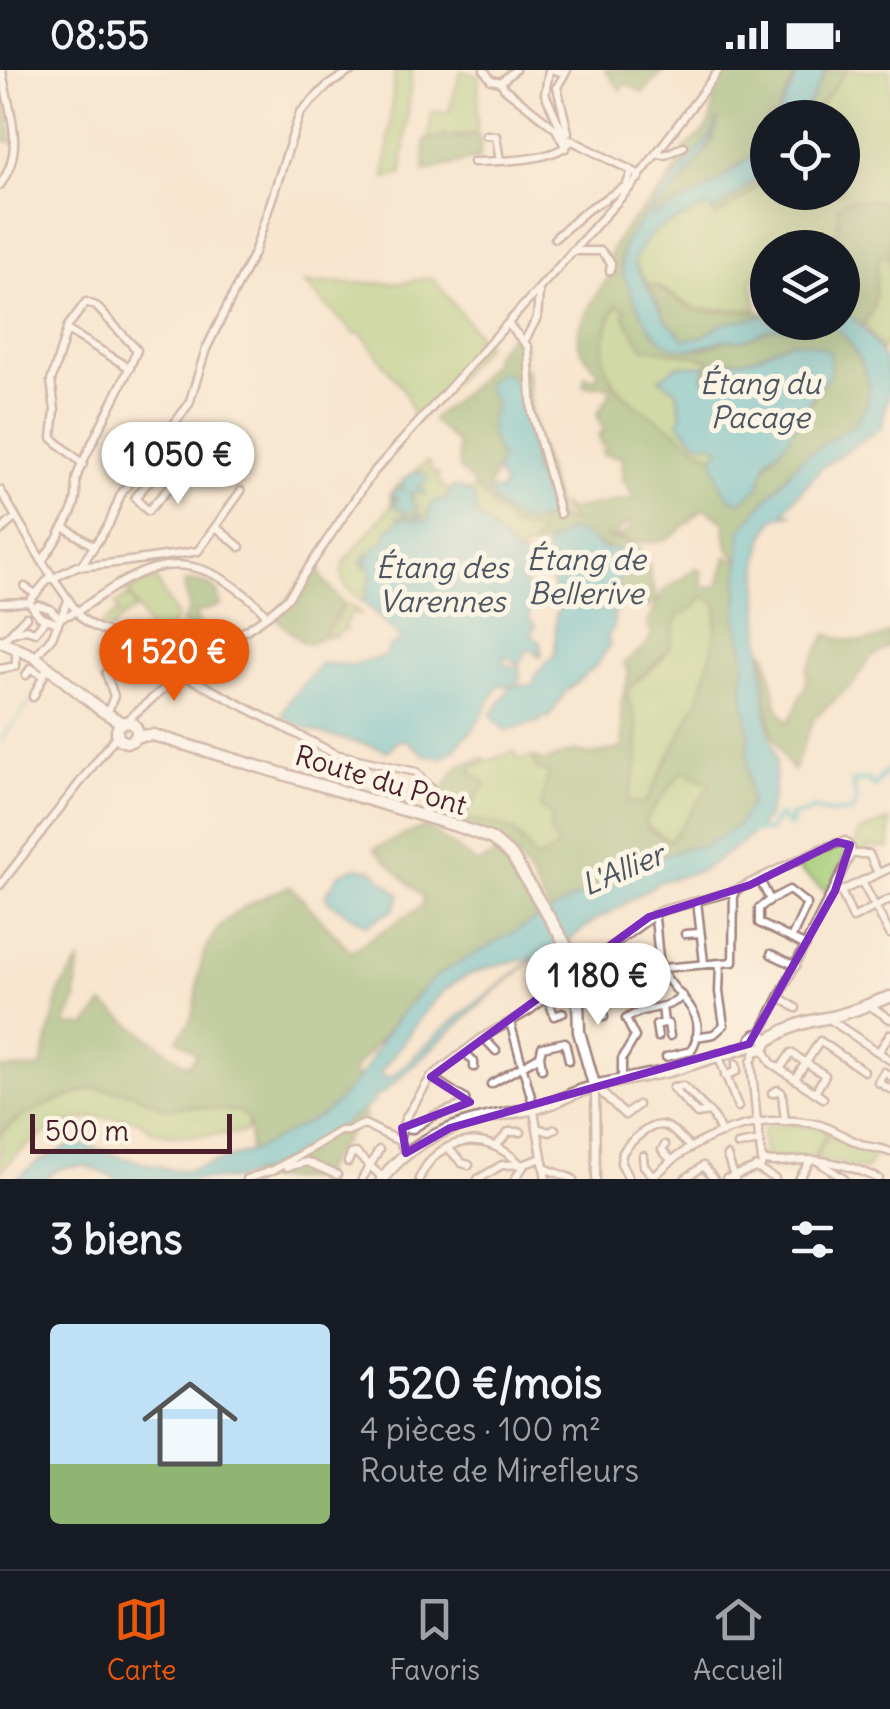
<!DOCTYPE html>
<html lang="fr">
<head>
<meta charset="utf-8">
<style>
	body { margin:0; font-family:Delius,sans-serif; background:#20242c; color:#f1f3f6; height:100vh; display:flex; flex-direction:column; font-size:38px; white-space:nowrap }
	* { box-sizing:border-box; margin:0 }
	p { font-size:32px; color:#9ea1a6 }
	.icon { flex:none; width:55px; height:55px; fill:none; stroke:currentColor; stroke-width:2; stroke-linecap:round; stroke-linejoin:round }
	.map { position:relative; height:1109px; overflow:hidden }
	.sheet { display:flex; flex-direction:column; background:#171b24; flex:1 }
	.sheet>* { flex:none }
	.fabs { position:absolute; left:750px; top:30px; display:grid; gap:20px }
	.fabs a { display:grid; place-items:center; width:110px; height:110px; border-radius:50%; background:#171b24; box-shadow:0 10px 40px #0002; font-size:50px }
	.scale { position:absolute; left:30px; bottom:25px; width:202px; box-sizing:border-box; padding-left:10px; border:5px solid #4a1f2b; border-top:0; font-size:28px; line-height:35px; white-space:nowrap; color:#4a1f2b; -webkit-text-stroke:8px #fcf5e5; paint-order:stroke }
	.price { position:absolute; translate:-50% -85px; padding:0 22px; border-radius:35px; background:#fff; color:#222; font-size:32px; line-height:65px; filter:drop-shadow(0 2px 5px #0008) }
	.price::after { content:''; position:absolute; left:50%; top:60px; width:30px; height:22px; margin-left:-15px; background:inherit; clip-path:polygon(0 0,100% 0,50% 100%) }
	.price.active { background:#ea580c; color:#fff }
	ul { padding:0; list-style:none }
	li { display:flex; align-items:center; gap:30px; height:250px; padding:0 50px }
	li span { display:grid; place-items:center; flex:none; width:280px; height:200px; border-radius:10px; color:#555 }
	li>.icon { margin-inline-start:auto }
	span .icon { width:120px; height:120px; fill:#fffc; stroke-width:1 }
	li b { font-size:42px }
	h2 { display:flex; justify-content:space-between; align-items:center; height:120px; padding:0 50px; font-size:42px }
	.status { display:flex; justify-content:space-between; align-items:center; height:70px; padding:0 50px; background:#171b24; direction:ltr }
	.status svg { height:28px; fill:currentColor }
	.tabs { display:flex; justify-content:space-around; align-items:center; height:140px; border-top:2px solid #363941; background:#171b24; font-size:28px; color:#9ea1a6 }
	.tabs a { display:grid; justify-items:center; gap:5px }
	.tabs .active { color:#ea580c }
	.map>svg:first-child { display:block }
	.green { fill:#a3cb76; stroke:#767550; stroke-width:2.5 }
	.forest { fill:#82af67; stroke:#666749; stroke-width:2.5; fill-rule:evenodd }
	.water { fill:#53bfcc; stroke:#4e6f7c; stroke-width:2.5; fill-rule:evenodd }
	.lines { fill:none; stroke-linecap:round; stroke-linejoin:round }
	.stream { stroke:#53bfcc; stroke-width:2.5 }
	.river { stroke:#53bfcc; stroke-width:6 }
	.minor-casing { stroke:#a1827d; stroke-width:11 }
	.major-casing { stroke:#a1827d; stroke-width:15 }
	.minor { stroke:#fff; stroke-width:6 }
	.major { stroke:#fff; stroke-width:10 }
	.marked { fill:none; stroke:#7b2cbf; stroke-width:8; stroke-linejoin:round }
	.labels { text-anchor:middle; stroke-width:10; stroke-linejoin:round; paint-order:stroke }
	.street-label { font-size:28px; fill:#4a1f2b; stroke:#fcf5e5 }
	.water-label { font-size:30px; font-style:italic; fill:#4d5763; stroke:#fcf5e5 }
</style>
</head>
<body>
<div class="status"><b>08:55</b><svg viewBox="0 0 49 12"><path d="M0 12V9h3v3zM5 12V6h3v6zM10 12V3h3v9zM15 12V0h3v12zM26 1h20v11H26zM47 4h2v5h-2z"/></svg></div>
<div class="map">
<svg width="890" height="1109" viewBox="0 0 890 1109">
	<rect width="100%" height="100%" fill="#fcf5e5"/>
	<filter id="ink" filterUnits="userSpaceOnUse"><feTurbulence type="fractalNoise" baseFrequency=".01" numOctaves="2"/><feDisplacementMap in="SourceGraphic" scale="20" xChannelSelector="R" yChannelSelector="G"/><feConvolveMatrix kernelMatrix="1 2 1 2 8 2 1 2 1" color-interpolation-filters="sRGB"/></filter>
	<filter id="wash" filterUnits="userSpaceOnUse"><feTurbulence type="fractalNoise" baseFrequency=".0048" numOctaves="4" result="noise"/><feDisplacementMap in="SourceGraphic" scale="40" xChannelSelector="R" yChannelSelector="G"/><feGaussianBlur stdDeviation="2.25" result="paint"/><feColorMatrix in="noise" values="0 0 0 0 0 0 0 0 0 0 0 0 0 0 0 0 0 1.4 0 .05"/><feComposite in="paint" operator="in"/></filter>
	<g filter="url(#wash)">
		<rect width="100%" height="100%" fill="#f8e6cf"/>
		<!-- green -->
		<path class="green" d="M395,0H412L402,105L385,108Z
			M461,0L479,6L477,63L447,67L444,63L442,68L429,69L431,42H449Z
			M828,0H890V136L877,130L838,136V161L814,177L768,178L767,197L752,208L757,240L695,239L659,216L648,214L634,193C649,151 674,156 707,137L713,142L767,100L768,122H842V48L803,47Z
			M880,184L890,189V267L882,280L864,254C879,233 873,208 880,184Z
			M432,207L486,275L419,349L414,348L405,322L361,263L355,264L304,213H401Z
			M616,235L626,239L625,247L643,277L711,289L709,295L677,296L661,310L677,321L683,358L696,371C705,372 716,371 720,381L714,386C683,373 607,323 603,289C600,271 609,251 616,235Z
			M426,392L430,393V400L439,405L437,409L449,422L443,432L439,430C425,437 431,441 428,453L419,450L424,444L417,447V442L413,446L416,451L399,447L400,450L387,461L386,471C369,479 371,491 371,507C371,516 366,524 363,532C348,521 337,512 344,492L392,435L390,424L393,420Z
			M474,418L489,429L494,437L542,463L530,478L514,485L513,480L476,444L474,426L467,422Z
			M146,509L156,510L177,547L171,558L156,564L154,568L126,518L131,521Z
			M129,526L136,539L123,547L111,560L96,558L119,542L115,534Z
			M707,527L718,535L714,572L700,626L645,734L627,732L638,667L637,655L626,622C635,608 652,602 663,588C672,576 671,558 676,549C682,540 695,538 700,528Z
			M346,534L356,539L360,545L353,542L344,555L346,560L337,562V566L325,567Z
			M514,681L519,690L533,687L549,703L543,740L552,745L559,774L554,781L536,790C512,753 508,757 468,750L465,746L485,714L471,702L472,697Z
			M682,700L712,714L670,771L643,753Z
			M890,750V778L867,777L866,782L855,781L858,762Z
			M841,774L848,778L829,824L795,797Z
			M96,1018L133,1023L166,1039L189,1036L240,1041L249,1052L245,1062C217,1065 177,1070 151,1060C146,1058 143,1053 138,1051C132,1048 122,1049 115,1048C68,1043 30,1068 0,1102V1065C25,1039 62,1029 96,1018Z
			M789,1054L825,1058L827,1063L812,1088L771,1090L764,1086L762,1063L767,1056Z
			M829,1064L864,1079H877L866,1100L815,1088Z"/>
		<!-- forest -->
		<path class="forest" d="M605,0H665L643,23L625,13L621,21Z
			M723,0H798L776,47L768,48L767,74L711,117L651,148L654,140L708,78L714,68L718,50L712,63C690,89 671,117 650,145C642,156 631,161 624,174C604,212 666,257 690,280L707,278L728,270H744L774,258L834,254L846,267L863,296L869,314L866,336L855,354L801,389L741,460L737,549L745,584L743,624L750,665L747,683L750,736L738,755L720,768L703,777H688L665,785L550,842L528,802L506,776L427,742L459,695L484,688L486,690L473,697L471,702L486,714L465,742L467,750C508,757 511,752 536,790L554,781L558,774L550,763L552,746L540,737L549,703L536,699L533,687L544,691L575,681L591,685L623,678L621,634L629,603L624,593L647,575L652,562L647,556L663,521L695,499L701,500L703,518L719,515L727,486L732,490L738,489L728,479L724,451L704,438C668,470 669,479 617,468L632,458L631,453C624,455 616,461 614,467H604C632,475 647,471 650,505C651,514 656,520 657,529L648,538L621,526L617,519L624,489C606,476 583,461 559,468C546,472 548,476 530,478L541,463L512,456L494,437L459,398L457,373L433,351V348L472,316L494,290L493,285L510,265L515,266L525,276L521,292L527,302L530,344L560,449L577,453L565,445L561,435L569,440L634,428L622,407L623,387L603,385L602,380L607,379L606,375H601L598,364L604,362L597,345L611,322L608,316H583L585,306L596,309L598,302C592,294 582,285 579,275C573,257 602,214 614,202L609,187C620,151 664,129 680,92L684,93L687,86L684,78C732,45 699,39 723,0ZM616,235L625,239L624,247L643,277L710,289L702,309L708,315L714,314L715,299L720,293L753,288L790,271L830,304L780,379C762,393 760,419 740,432L733,430L723,419L714,386C699,380 688,369 674,360C618,324 584,307 616,235ZM517,322L531,374L532,402L541,411L550,438L540,451C517,455 499,439 488,420L501,388C491,372 486,352 496,335L492,326ZM707,527L718,536L714,572L700,626L645,734L627,732L638,691L637,655L626,622L670,578L677,548L698,534L700,528ZM682,701L711,714L670,771L649,760L644,752Z
			M826,0H847L812,47L801,48Z
			M1,3L13,72L0,70Z
			M480,66V88L424,102L425,70Z
			M767,95V106L746,127L716,147L713,142L744,120Z
			M849,130H877L890,136V189L880,185C873,209 881,238 861,256L843,242L842,178H814L838,161V136Z
			M648,214C666,218 678,235 697,240C719,245 748,234 767,245L726,253L701,267L684,269L666,250Z
			M319,496L322,508L343,533L320,568L309,574L302,572L277,549C280,536 303,512 312,498Z
			M191,511L207,514L216,519L221,535L195,544L200,557L196,563L181,553L189,539L184,513Z
			M890,563V576L869,589L854,613L814,648L793,701C764,664 767,625 763,581L766,582L778,639L789,653L807,612V600L827,564C850,574 868,574 890,563Z
			M425,756L478,794L500,781C521,798 529,828 540,849L414,927L354,1000L366,1047L356,1053L317,1109H256L250,1105L249,1052L240,1042L189,1036L166,1039L133,1023L95,1018L52,1032L11,1053L0,1065V999L41,998L60,920L79,892L76,930L66,955L87,956L103,934L188,996L197,984L178,969C202,939 193,929 201,895C211,849 250,831 290,816L351,881L422,836L423,827L374,779Z"/>
		<!-- water -->
		<path class="water" d="M800,0H826L802,47H777Z
			M718,48C718,70 671,130 654,140L651,148L711,117L764,77L767,70V95L744,120L713,142L707,137C674,156 648,151 634,193L666,250L684,269L701,267L725,253L767,245L768,252L823,253C816,254 808,257 801,258C790,259 781,256 770,259C761,262 751,268 742,270C734,271 726,268 719,271C677,288 659,278 639,238C624,210 612,188 633,161C640,151 645,148 651,138L712,63Z
			M843,242C863,252 887,285 889,308C890,323 884,342 882,357L822,397L784,441L791,444L775,448L764,466L759,491V544L766,643L776,692L774,724L766,749L745,771L703,800L659,812L605,846L599,847L564,874L540,885L497,919L382,1024L374,1026V1031L366,1038L305,1079L265,1100L236,1109H117L87,1096L61,1098L44,1109H17L34,1094L77,1072L124,1088L169,1099L189,1100L255,1080L321,1045L335,1034L364,1001L383,967L406,937L436,906L562,835L634,802L665,785L688,777H703L738,755L750,735L747,683L750,665L743,624L745,584L737,549L741,460L801,389L855,354L866,336L869,314L863,296L846,267L829,253L842,252ZM534,888L449,954L392,1007H383L380,1002C403,976 420,943 445,920C465,901 507,891 534,888Z
			M790,271L810,273L830,281V304L806,335L787,371L768,388C759,412 766,415 740,432C721,428 716,404 714,386L720,379L711,372L702,374C693,369 685,360 678,351L682,345L677,321L660,308L677,296L706,295L702,308L712,315L720,293L753,288Z
			M504,302L518,313L533,387L532,402C543,413 551,433 549,448C521,457 505,449 489,423L492,420L499,422L504,414L496,402L501,388C491,372 486,352 496,335L485,316L493,306Z
			M413,402L424,403L428,408L423,415L418,416L426,421L424,425L418,421L409,423L415,428L411,429L412,433L419,437L408,441L409,445L404,447L403,440L394,437L399,428L394,426V434L391,426L398,417L403,420V410Z
			M452,417H459L474,426L476,444L513,480L514,485L522,486L528,496L519,508L530,520L529,549L536,556L530,564L540,572L542,585L536,580L541,588L528,578L520,594L504,586L503,594L520,597V609L514,614L533,616L536,604L555,585L556,543L564,535L554,532C556,513 546,495 546,477L568,460L588,467L605,480L612,479L622,483L624,489L617,519L621,526V538L614,543V557L608,566L610,575L596,596L566,621L549,648L543,647L539,652L505,661L491,645L512,616L499,615L472,662L463,668L456,679L441,688L426,686L406,670L398,671L388,681C353,669 318,668 284,647L282,645L290,629L321,593L351,595L386,586L388,578L402,569L363,532L371,508L369,493L364,499L366,489L362,494L360,491L365,485L367,488L369,483L372,486L375,477L385,472L387,461L400,450L397,446L416,451L413,446L417,442V447L424,444L420,450L428,452C431,443 425,437 436,430L445,431Z
			M355,797L373,800L400,825L394,839L366,855L329,832L326,825L338,805Z"/>
		<g class="lines">
			<!-- stream -->
			<path class="stream" d="M0,671L32,630"/>
			<!-- river -->
			<path class="river" d="M750,761H769L778,746L789,756L792,753L790,746L808,743L812,739L832,743L853,742L856,730L853,712L868,710L874,717L884,703L889,701L890,696"/>
		</g>
	</g>
	<g filter="url(#ink)">
		<g class="lines">
			<defs>
				<path id="minor" d="M484,0L491,10L501,12L515,0
					M549,0L545,24L565,67L640,105L638,109
					M554,0L565,3
					M567,0L557,17L568,62
					M501,12L504,18L556,59L566,78
					M486,65L496,66L500,91
					M656,83L665,85L684,76
					M473,92C498,91 555,92 571,71
					M0,115C27,77 8,41 2,0
					M555,168L587,140L626,116L632,101
					M576,181H601L611,193L610,201
					M509,255L528,277L532,342L560,444
					M67,260L130,298
					M524,272L537,248L539,222
					M173,383L188,397L148,441L135,428Z
					M148,390L175,413
					M0,420L42,491L59,466
					M241,421L198,481C182,484 90,497 81,496L109,454L121,424L189,334L206,279L254,183L300,43L327,16L352,0
					M64,457L92,475
					M216,457L240,477
					M0,461L16,447
					M60,463C66,453 76,438 76,426C77,417 74,412 78,403C96,361 120,322 137,280L96,236L86,232L68,256L51,311L55,340L52,368L83,394
					M43,493L77,542L59,548
					M52,509L77,496
					M25,517L34,523
					M29,532L40,547L57,553
					M29,532L50,507
					M0,533L29,532
					M34,540L38,535L50,539L59,548
					M78,541C131,505 172,473 232,515C246,525 257,533 267,546
					M80,546C98,565 117,559 128,576L335,684L416,702L435,724L424,741
					M13,563L26,559L35,562L45,550
					M1,573L26,547
					M35,587L52,567L68,531
					M0,599L16,596V580
					M106,603L114,626L107,644
					M26,605L31,598L43,606
					M33,627L48,597
					M126,651L181,604L267,546L288,528L372,404L634,113L719,0
					M851,784H869L878,803
					M760,810L770,830L759,838V853L806,876
					M862,812L890,864
					M0,815L117,665
					M841,821L853,848L890,829
					M841,821L890,798
					M770,830L789,820L807,834L791,869
					M697,831L704,893
					M654,844C658,862 656,882 662,899C671,925 714,940 691,981L666,987
					M685,864L700,863
					M615,874L624,889L616,898L624,913L637,910
					M771,884L796,896
					M624,889L635,888
					M591,892L604,947
					M662,898L733,892L734,821
					M577,901L660,841L734,821L820,779L845,771L851,778V784L760,965
					M548,927L554,946L563,943
					M779,927L796,938
					M867,934L890,949
					M662,937L664,953L668,954L670,966
					M832,951L890,990
					M510,952L532,1030L546,1109
					M483,967L496,981
					M658,967L656,955L664,953
					M696,967L714,964L724,955L719,922L720,894
					M757,978L751,992L757,1052
					M763,978L771,993L823,1028
					M880,980L890,964
					M464,981L474,992V997
					M540,986L542,999
					M719,987L738,1037
					M780,999L791,983L825,1005L815,1023
					M725,1006L737,1001L736,994
					M890,1006L884,1002L878,1012L890,1019
					M622,1009V989L635,967L626,949C647,934 665,942 683,926
					M795,1009L820,971L864,1001
					M491,1014L540,986L542,977L565,972L569,990
					M673,1017L683,1016L714,1047L721,1063
					M597,1018L625,1045L638,1035
					M673,1018L697,1044L709,1042
					M595,1019L596,1109
					M772,1023L778,1020L782,1023L785,1052
					M402,1058L413,1059L433,1046L466,1034L465,1029L431,1007
					M537,1058L550,1062L555,1059
					M758,1058L762,1091
					M497,1075L509,1062H521
					M665,1075L662,1080L672,1091
					M738,1075L760,1071
					M448,1078L462,1093L469,1095
					M406,1083L399,1071L405,1049L431,1007L483,967L529,941L573,906
					M643,1086L644,1096L656,1109
					M727,1086L735,1109
					M348,1092L351,1084L356,1083L383,1108
					M819,1092L844,1109
					M286,1097L307,1092L337,1105
					M755,1097L775,1109
					M544,1098L573,1109
					M272,1101L340,1061H348L364,1054L399,1071
					M246,1109L274,1100
					M362,1109L379,1080
					M419,1109C438,1065 486,1060 519,1093
					M478,1109L502,1095L525,1094
					M515,1109L525,1094L542,1088
					M629,1109L621,1093L622,1084C626,1076 631,1072 638,1066C663,1044 671,1059 691,1078
					M652,1109C693,1065 761,1040 820,1055C828,1057 850,1070 861,1074C871,1079 880,1077 890,1082
					M685,1109L703,1096L714,1109
					M726,1109L761,1096L763,1090C774,1095 795,1089 809,1090C834,1091 857,1098 879,1109
					M799,1109L811,1090"/>
				<path id="major" d="M0,571L35,587L101,640L122,653
					M117 662a10 10 0 1 1 20 0a10 10 0 1 1-20 0Z
					M137,666L153,665L463,758L492,769L512,786L572,885L577,901L579,962L593,1011
					M752 972a7 7 0 1 1 14 0a7 7 0 1 1-14 0Z
					M766,972C786,958 802,952 826,948C847,945 870,933 890,927
					M598,1015L669,1001L753,975
					M382,1109C424,1055 477,1050 540,1037C557,1033 573,1021 591,1018"/>
			</defs>
			<!-- minor casing -->
			<use href="#minor" class="minor-casing"/>
			<!-- major casing -->
			<use href="#major" class="major-casing"/>
			<!-- minor -->
			<use href="#minor" class="minor"/>
			<!-- major -->
			<use href="#major" class="major"/>
		</g>
	</g>
	<!-- marked area -->
	<path d="M0 0H890V1109H0ZM837,772L850,775L835,821L749,974L450,1058L406,1083L402,1058L470,1032L431,1007L649,847L750,815Z" fill="#f8e6cf" fill-opacity=".55" fill-rule="evenodd"/>
	<path class="marked" d="M837,772L850,775L835,821L749,974L450,1058L406,1083L402,1058L470,1032L431,1007L649,847L750,815Z"/>
	<g class="labels">
		<!-- street labels -->
		<g class="street-label">
			<text transform="translate(381 710) rotate(17)" y="10">Route du Pont</text>
		</g>
		<!-- water labels -->
		<g class="water-label">
			<text x="760" y="324">Étang du<tspan x="760" dy="34">Pacage</tspan></text>
			<text x="586" y="500">Étang de<tspan x="586" dy="34">Bellerive</tspan></text>
			<text x="442" y="508">Étang des<tspan x="442" dy="34">Varennes</tspan></text>
			<text transform="translate(623 800) rotate(-23)" y="10">L'Allier</text>
		</g>
	</g>
</svg>
<div class="fabs">
<a><svg class="icon" aria-label="locate" viewBox="0 0 24 24"><circle cx="12" cy="12" r="6"/><path d="M12 2v4M12 18v4M2 12h4M18 12h4"/></svg></a>
<a><svg class="icon" aria-label="layers" viewBox="0 0 24 24"><path d="M12 4l9 5-9 5-9-5zM3 14l9 5 9-5"/></svg></a>
</div>
<div class="scale">500 m</div>
<b class="price" style="left:178px;top:437px">1 050 €</b>
<b class="price active" style="left:174px;top:634px">1 520 €</b>
<b class="price" style="left:598px;top:958px">1 180 €</b>
</div>
<section class="sheet">
<h2>3 biens<svg class="icon" aria-label="filters" viewBox="0 0 24 24"><path d="M4 7h16M4 17h16"/><circle cx="9" cy="7" r="2"/><circle cx="15" cy="17" r="2"/></svg></h2>
<ul>
<li><span style="background:linear-gradient(#bfe0f5 70%,#8fb573 0)"><svg class="icon" aria-label="home" viewBox="0 0 24 24"><path d="M3 11l9-7 9 7M6 9v11h12V9"/></svg></span><div><b>1 520 €/mois</b><p>4 pièces · 100 m²</p><p>Route de Mirefleurs</p></div></li>
</ul>
</section>
<nav class="tabs">
<a class="active"><svg class="icon" aria-label="map" viewBox="0 0 24 24"><path d="M3 6l6-2 6 2 6-2v14l-6 2-6-2-6 2zM9 4v14M15 6v14"/></svg>Carte</a>
<a><svg class="icon" aria-label="saved" viewBox="0 0 24 24"><path d="M7 4h10v16l-5-4-5 4z"/></svg>Favoris</a>
<a><svg class="icon" aria-label="home" viewBox="0 0 24 24"><path d="M3 11l9-7 9 7M6 9v11h12V9"/></svg>Accueil</a>
</nav>
</body>
</html>
